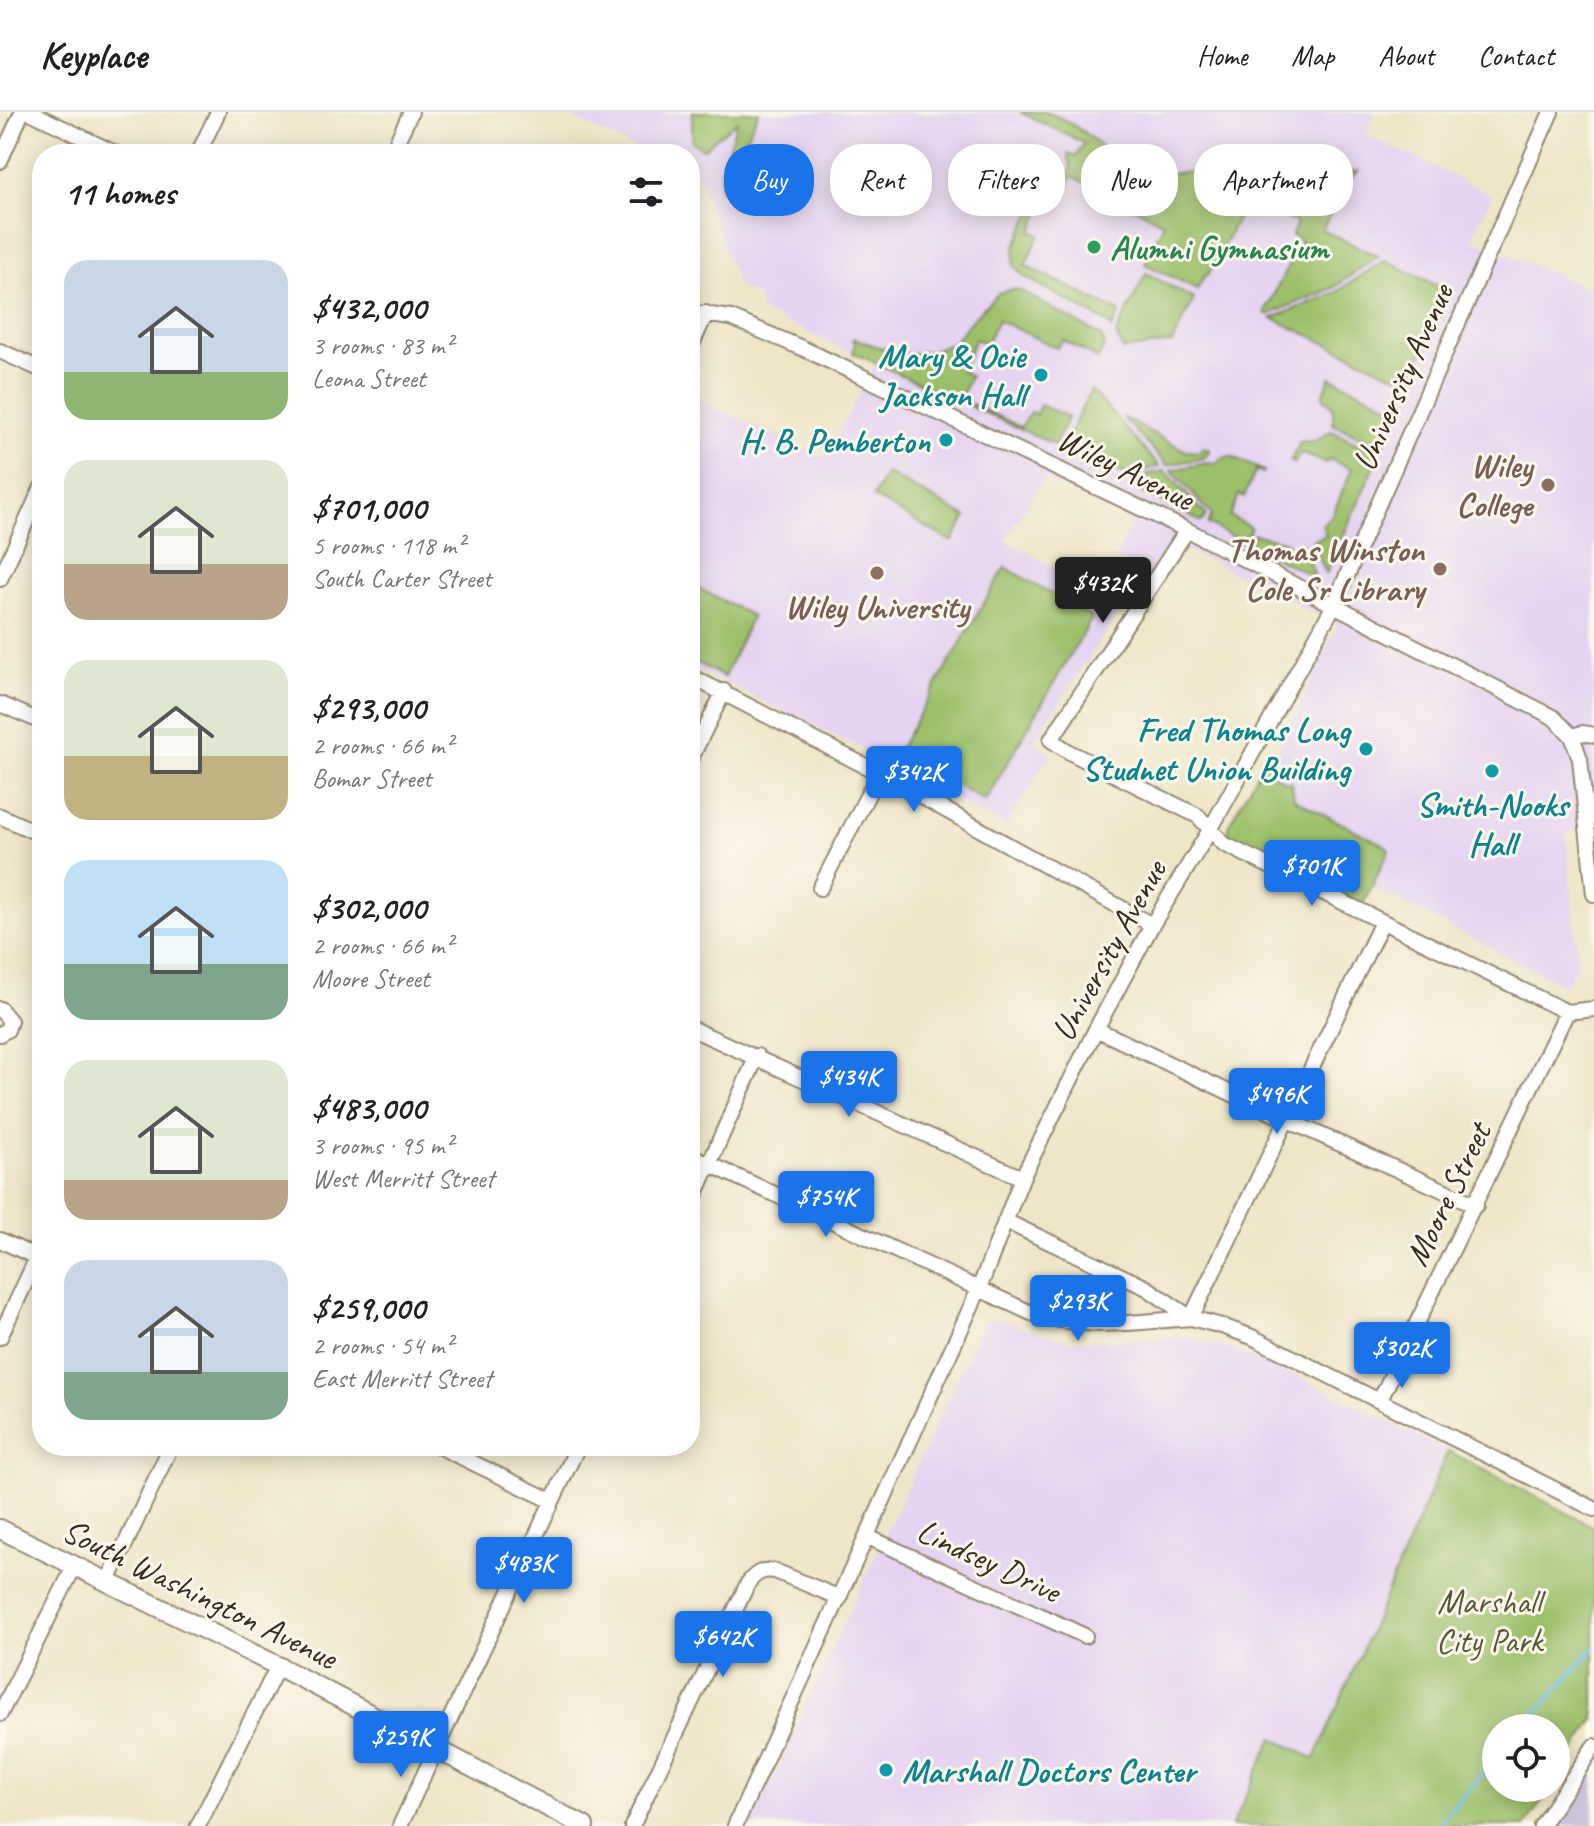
<!DOCTYPE html>
<html lang="en">
<head>
<meta charset="utf-8">
<style>
	body { margin:0; font-family:Caveat,sans-serif; background:#f6f6f6; color:#202124; height:100vh; display:flex; flex-direction:column; font-size:30px; white-space:nowrap }
	* { box-sizing:border-box; margin:0 }
	p { font-size:26px; color:#757577 }
	.icon { flex:none; width:44px; height:44px; fill:none; stroke:currentColor; stroke-width:2; stroke-linecap:round; stroke-linejoin:round }
	.map { position:relative; flex:1; overflow:hidden }
	.details { position:absolute; left:32px; top:32px; width:668px; height:1312px; display:flex; flex-direction:column; background:#fff; border-radius:32px; box-shadow:0 4px 20px #0003 }
	.details>* { flex:none }
	.hud { position:absolute; left:724px; top:32px; width:750px; height:72px; display:flex; gap:16px }
	.buttons { position:absolute; left:1482px; top:1602px; display:grid; gap:16px }
	.buttons a { display:grid; place-items:center; width:88px; height:88px; border-radius:50%; background:#fff; box-shadow:0 4px 20px #0003; font-size:40px }
	.price { position:absolute; translate:-50% -68px; padding:0 18px; border-radius:8px; background:#1a73e8; color:#fff; font-size:26px; line-height:52px; filter:drop-shadow(0 2px 4px #0008) }
	.price::after { content:''; position:absolute; left:50%; top:48px; width:24px; height:18px; margin-left:-12px; background:inherit; clip-path:polygon(0 0,100% 0,50% 100%) }
	.price.current { background:#222; color:#fff }
	ul { padding:0; list-style:none }
	li { display:flex; align-items:center; gap:24px; height:200px; padding:0 32px }
	li span { display:grid; place-items:center; flex:none; width:224px; height:160px; border-radius:24px; color:#555 }
	li>.icon { margin-inline-start:auto }
	span .icon { width:96px; height:96px; fill:#fffc; stroke-width:1 }
	li b { font-size:34px }
	h2 { display:flex; justify-content:space-between; align-items:center; height:96px; padding:0 32px; font-size:34px }
	.tag { padding:0 28px; border-radius:32px; background:#fff; box-shadow:0 4px 20px #0003; font-size:28px; line-height:72px }
	.tag.current { background:#1a73e8; color:#fff }
	header { display:flex; align-items:center; gap:48px; box-sizing:border-box; height:112px; padding:0 40px; background:#fff; border-bottom:2px solid #e0e0e0 }
	header strong { font-size:38px }
	nav { display:flex; gap:44px; margin-inline-start:auto; font-size:28px }
	.map>svg:first-child { display:block }
	.built { fill:#e5d3f1 }
	.industrial { fill:#c7c0d9 }
	.green { fill:#9cc06b; stroke:#6c7544; stroke-width:2 }
	.lines { fill:none; stroke-linecap:round; stroke-linejoin:round }
	.stream { stroke:#6abfe6; stroke-width:4 }
	.minor-casing { stroke:#958873; stroke-width:18 }
	.major-casing { stroke:#958873; stroke-width:22 }
	.minor { stroke:#fff; stroke-width:14 }
	.major { stroke:#fff; stroke-width:18 }
	.leisure-dot { fill:#2e9e5b; stroke:#fbf7ec; stroke-width:3 }
	.culture-dot { fill:#0f9aa8; stroke:#fbf7ec; stroke-width:3 }
	.education-dot { fill:#8d6e63; stroke:#fbf7ec; stroke-width:3 }
	.labels { text-anchor:middle; stroke-width:6; stroke-linejoin:round; paint-order:stroke }
	.leisure-label { font-size:34px; font-weight:bold; fill:#27864d; stroke:#fbf7ec; text-anchor:start }
	.culture-label { font-size:34px; font-weight:bold; fill:#0d838f; stroke:#fbf7ec; text-anchor:end }
	.street-label { font-size:34px; fill:#3b2a1e; stroke:#fbf7ec }
	.education-label { font-size:34px; font-weight:bold; fill:#785e54; stroke:#fbf7ec; text-anchor:end }
	.park-label { font-size:34px; fill:#585735; stroke:#fbf7ec }
</style>
</head>
<body>
<header>
<strong>Keyplace</strong>
<nav><a>Home</a><a>Map</a><a>About</a><a>Contact</a></nav>
</header>
<div class="map">
<svg width="1594" height="1714" viewBox="0 0 1594 1714">
	<rect width="100%" height="100%" fill="#fbf7ec"/>
	<filter id="ink" filterUnits="userSpaceOnUse"><feTurbulence type="fractalNoise" baseFrequency=".0125" numOctaves="2"/><feDisplacementMap in="SourceGraphic" scale="16" xChannelSelector="R" yChannelSelector="G"/><feConvolveMatrix kernelMatrix="1 2 1 2 8 2 1 2 1" color-interpolation-filters="sRGB"/></filter>
	<filter id="wash" filterUnits="userSpaceOnUse"><feTurbulence type="fractalNoise" baseFrequency=".006" numOctaves="4" result="noise"/><feDisplacementMap in="SourceGraphic" scale="32" xChannelSelector="R" yChannelSelector="G"/><feGaussianBlur stdDeviation="1.8" result="paint"/><feColorMatrix in="noise" values="0 0 0 0 0 0 0 0 0 0 0 0 0 0 0 0 0 1.4 0 .05"/><feComposite in="paint" operator="in"/></filter>
	<g filter="url(#wash)">
		<rect width="100%" height="100%" fill="#efe6c8"/>
		<!-- built -->
		<path class="built" d="M562,0H1375L1365,22L1492,83L1472,127L1594,179V716L1566,720L1578,850L1566,874L1244,710L1338,513L1172,430L1150,467L1115,447L1132,410L1044,366L1005,428L1123,494L1033,630L1051,641L1006,715L869,640L690,554V284L826,346L875,252L760,198L757,183L739,177L701,71L690,65V42H645Z
			M996,1207L1067,1228L1099,1229L1184,1225L1223,1234L1298,1265L1448,1339L1315,1647L1273,1627L1232,1714H750L978,1222L988,1208Z"/>
		<!-- industrial -->
		<path class="industrial" d="M1594,1656V1714H1556Z"/>
		<!-- green -->
		<path class="green" d="M692,0H759L720,78L721,59L737,9L703,37L692,30Z
			M1020,0C1027,0 1038,0 1045,0C1077,9 1109,41 1134,62L1202,60L1240,75L1308,68L1358,59L1348,69L1322,118L1378,144L1333,176L1267,203L1265,199L1301,129L1292,123L1297,111L1247,88L1208,163H1205L1197,177L1145,152L1164,111L1072,64L1058,90L1056,89L1071,57L1068,41L1076,45L1084,31Z
			M1056,51L1061,54V58L1032,119L1040,123L1025,153L1120,200L1112,217L1108,211L1023,164L1014,154L1015,134Z
			M1385,148L1450,180L1409,270L1272,206L1335,181Z
			M1146,161L1194,187L1172,231L1123,238L1116,222Z
			M1012,177L1019,178L1101,224L1105,233L1098,247L1063,228L1057,236L998,208L986,231L975,227L961,259L970,264L960,287L1021,315L1030,300L1036,302L1040,293L1068,305L1055,333L853,241L855,230L852,228L854,226L881,236L905,240L897,242L895,247L898,244L931,239L954,230L975,204L999,181Z
			M1330,265L1391,294L1396,305L1384,332L1381,334L1333,312V295L1323,285Z
			M1091,278L1159,354L1127,363L1063,334Z
			M1122,305L1186,339L1199,340L1203,335L1210,338L1204,346L1167,353Z
			M1331,319L1377,341L1379,344L1326,462L1312,429L1326,423L1322,413L1333,402L1352,357L1329,347L1326,351L1301,341L1294,351L1290,350L1300,330L1315,329Z
			M1231,344L1264,359L1263,361L1256,358L1244,385L1239,382L1230,404L1251,416L1244,431L1208,412L1212,403L1171,358L1207,351L1215,352L1222,346Z
			M1165,359L1206,403L1202,410L1141,380L1148,362Z
			M886,361L966,405L952,430L873,385Z
			M1254,422L1287,430L1288,438L1303,433L1315,465L1249,433Z
			M1005,455L1092,506L985,689L898,639Z
			M690,472L752,504L724,565L690,547Z
			M1265,647L1270,649L1272,661L1285,670L1292,671L1294,687L1386,734L1389,738L1364,791H1358L1232,725L1228,720V714Z
			M1448,1339L1594,1415V1608L1556,1666V1616H1496V1676H1550L1525,1714H1232L1273,1626L1315,1647Z"/>
		<g class="lines">
			<!-- stream -->
			<path class="stream" d="M1523,1616L1594,1536
				M1436,1714L1496,1647"/>
		</g>
	</g>
	<g filter="url(#ink)">
		<g class="lines">
			<defs>
				<path id="minor" d="M30,0L117,42
					M198,42L218,0
					M391,42L411,0
					M0,49L22,0
					M690,200L731,206L804,237L1187,418L1553,605L1572,624L1580,647L1594,782
					M690,237L706,201
					M0,239L42,258
					M1187,418L1051,628L1071,641L1198,704L1224,732L1567,900L1594,897
					M0,467L42,375
					M690,564L879,661L1152,813
					M0,592L42,610
					M1572,624L1583,621L1594,623
					M690,648L724,579
					M0,704L42,723
					M820,776L879,661
					M0,897L10,909L7,918L0,922
					M690,916L1022,1066
					M1096,917L1285,1007L1476,1093
					M690,1043L1031,1201C1089,1219 1132,1210 1191,1206
					M690,1095L757,944
					M1005,1109L1147,1176L1191,1206L1222,1214L1252,1225L1594,1397
					M0,1128L42,1148
					M1191,1206L1382,810
					M0,1225L42,1135
					M1380,1288L1567,900
					M438,1334L552,1389
					M868,1425L1085,1524
					M108,1469L171,1334
					M0,1602L75,1453
					M198,1714L278,1554
					M400,1714L578,1334
					M632,1714L748,1471C756,1461 762,1457 775,1459L840,1486
					M735,1714L979,1177L1022,1066L1096,917L1152,813L1210,718L1334,493L1551,0
					M1541,1714L1594,1634"/>
				<path id="major" d="M0,1417L278,1554L584,1714"/>
			</defs>
			<!-- minor casing -->
			<use href="#minor" class="minor-casing"/>
			<!-- major casing -->
			<use href="#major" class="major-casing"/>
			<!-- minor -->
			<use href="#minor" class="minor"/>
			<!-- major -->
			<use href="#major" class="major"/>
		</g>
	</g>
	<!-- markers -->
	<circle class="leisure-dot" cx="1094" cy="135" r="8"/>
	<g class="culture-dot">
		<circle cx="1041" cy="263" r="8"/>
		<circle cx="946" cy="328" r="8"/>
		<circle cx="1366" cy="637" r="8"/>
		<circle cx="1492" cy="659" r="8"/>
		<circle cx="886" cy="1658" r="8"/>
	</g>
	<g class="education-dot">
		<circle cx="1548" cy="373" r="8"/>
		<circle cx="1440" cy="457" r="8"/>
		<circle cx="877" cy="461" r="8"/>
	</g>
	<g class="labels">
		<!-- leisure labels -->
		<g class="leisure-label">
			<text x="1110" y="147">Alumni Gymnasium</text>
		</g>
		<!-- culture labels -->
		<g class="culture-label">
			<text x="1025" y="255">Mary &amp; Ocie<tspan x="1025" dy="39">Jackson Hall</tspan></text>
			<text x="930" y="340">H. B. Pemberton</text>
			<text x="1350" y="629">Fred Thomas Long<tspan x="1350" dy="39">Studnet Union Building</tspan></text>
			<text x="1492" y="704" text-anchor="middle">Smith-Nooks<tspan x="1492" dy="39">Hall</tspan></text>
			<text x="902" y="1670" text-anchor="start">Marshall Doctors Center</text>
		</g>
		<!-- street labels -->
		<g class="street-label">
			<text transform="translate(1402 265) rotate(-66)" y="12">University Avenue</text>
			<text transform="translate(1126 356) rotate(26)" y="12">Wiley Avenue</text>
			<text transform="translate(1108 838) rotate(-61)" y="12">University Avenue</text>
			<text transform="translate(1447 1082) rotate(-64)" y="12">Moore Street</text>
			<text transform="translate(989 1448) rotate(25)" y="12">Lindsey Drive</text>
			<text transform="translate(200 1481) rotate(26)" y="12">South Washington Avenue</text>
		</g>
		<!-- education labels -->
		<g class="education-label">
			<text x="1532" y="365">Wiley<tspan x="1532" dy="39">College</tspan></text>
			<text x="1424" y="449">Thomas Winston<tspan x="1424" dy="39">Cole Sr Library</tspan></text>
			<text x="877" y="506" text-anchor="middle">Wiley University</text>
		</g>
		<!-- park labels -->
		<g class="park-label">
			<text x="1489" y="1501">Marshall<tspan x="1489" dy="39">City Park</tspan></text>
		</g>
	</g>
</svg>
<div class="buttons">
<a><svg class="icon" aria-label="locate" viewBox="0 0 24 24"><circle cx="12" cy="12" r="6"/><path d="M12 2v4M12 18v4M2 12h4M18 12h4"/></svg></a>
</div>
<b class="price current" style="left:1103px;top:513px">$432K</b>
<b class="price" style="left:914px;top:702px">$342K</b>
<b class="price" style="left:1312px;top:796px">$701K</b>
<b class="price" style="left:849px;top:1007px">$434K</b>
<b class="price" style="left:1277px;top:1024px">$496K</b>
<b class="price" style="left:826px;top:1127px">$754K</b>
<b class="price" style="left:1078px;top:1231px">$293K</b>
<b class="price" style="left:1402px;top:1278px">$302K</b>
<b class="price" style="left:524px;top:1493px">$483K</b>
<b class="price" style="left:723px;top:1567px">$642K</b>
<b class="price" style="left:401px;top:1667px">$259K</b>
<div class="hud">
<a class="tag current">Buy</a>
<a class="tag">Rent</a>
<a class="tag">Filters</a>
<a class="tag">New</a>
<a class="tag">Apartment</a>
</div>
<section class="details">
<h2>11 homes<svg class="icon" aria-label="filters" viewBox="0 0 24 24"><path d="M4 7h16M4 17h16"/><circle cx="9" cy="7" r="2"/><circle cx="15" cy="17" r="2"/></svg></h2>
<ul>
<li><span style="background:linear-gradient(#c9d6e8 70%,#8fb573 0)"><svg class="icon" aria-label="home" viewBox="0 0 24 24"><path d="M3 11l9-7 9 7M6 9v11h12V9"/></svg></span><div><b>$432,000</b><p>3 rooms · 83 m²</p><p>Leona Street</p></div></li>
<li><span style="background:linear-gradient(#dfe7d0 65%,#b9a48a 0)"><svg class="icon" aria-label="home" viewBox="0 0 24 24"><path d="M3 11l9-7 9 7M6 9v11h12V9"/></svg></span><div><b>$701,000</b><p>5 rooms · 118 m²</p><p>South Carter Street</p></div></li>
<li><span style="background:linear-gradient(#dfe7d0 60%,#c2b280 0)"><svg class="icon" aria-label="home" viewBox="0 0 24 24"><path d="M3 11l9-7 9 7M6 9v11h12V9"/></svg></span><div><b>$293,000</b><p>2 rooms · 66 m²</p><p>Bomar Street</p></div></li>
<li><span style="background:linear-gradient(#bfe0f5 65%,#7fa58c 0)"><svg class="icon" aria-label="home" viewBox="0 0 24 24"><path d="M3 11l9-7 9 7M6 9v11h12V9"/></svg></span><div><b>$302,000</b><p>2 rooms · 66 m²</p><p>Moore Street</p></div></li>
<li><span style="background:linear-gradient(#dfe7d0 75%,#b9a48a 0)"><svg class="icon" aria-label="home" viewBox="0 0 24 24"><path d="M3 11l9-7 9 7M6 9v11h12V9"/></svg></span><div><b>$483,000</b><p>3 rooms · 95 m²</p><p>West Merritt Street</p></div></li>
<li><span style="background:linear-gradient(#c9d6e8 70%,#7fa58c 0)"><svg class="icon" aria-label="home" viewBox="0 0 24 24"><path d="M3 11l9-7 9 7M6 9v11h12V9"/></svg></span><div><b>$259,000</b><p>2 rooms · 54 m²</p><p>East Merritt Street</p></div></li>
</ul>
</section>
</div>
</body>
</html>
